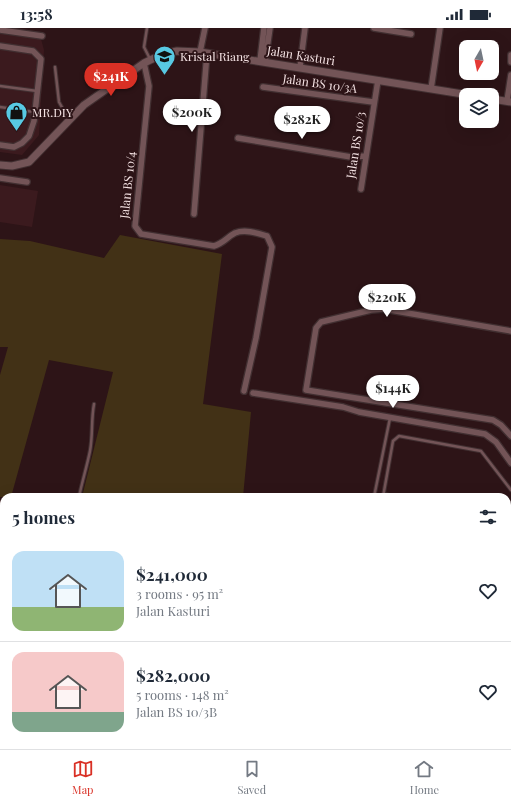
<!DOCTYPE html>
<html lang="en">
<head>
<meta charset="utf-8">
<style>
	body { margin:0; font-family:"Playfair Display",serif; background:#f2f2f3; color:#1f2937; height:100vh; display:flex; flex-direction:column; font-size:15px; white-space:nowrap }
	* { box-sizing:border-box; margin:0 }
	p { font-size:13px; color:#747a83 }
	.icon { flex:none; width:22px; height:22px; fill:none; stroke:currentColor; stroke-width:2; stroke-linecap:round; stroke-linejoin:round }
	.map { position:relative; flex:1; overflow:hidden }
	.drawer { position:absolute; left:0px; top:465px; width:511px; height:256px; display:flex; flex-direction:column; background:#fff; border-radius:12px 12px 0 0; box-shadow:0 4px 16px #0002 }
	.drawer>* { flex:none }
	.needle { width:26px; rotate:189deg }
	.controls { position:absolute; left:459px; top:12px; display:grid; gap:8px }
	.controls a { display:grid; place-items:center; width:40px; height:40px; border-radius:8px; background:#fff; box-shadow:0 4px 16px #0002; font-size:20px }
	.price { position:absolute; translate:-50% -34px; padding:0 9px; border-radius:14px; background:#fff; color:#222; font-size:13px; line-height:26px; filter:drop-shadow(0 1px 2px #0008) }
	.price::after { content:''; position:absolute; left:50%; top:24px; width:12px; height:9px; margin-left:-6px; background:inherit; clip-path:polygon(0 0,100% 0,50% 100%) }
	.price.on { background:#d93025; color:#fff }
	ul { padding:0; list-style:none }
	li { display:flex; align-items:center; gap:12px; height:100px; padding:0 12px }
	li+li { border-top:1px solid #e0e1e3 }
	li span { display:grid; place-items:center; flex:none; width:112px; height:80px; border-radius:12px; color:#555 }
	li>.icon { margin-inline-start:auto }
	span .icon { width:48px; height:48px; fill:#fffc; stroke-width:1 }
	li b { font-size:17px }
	h2 { display:flex; justify-content:space-between; align-items:center; height:48px; padding:0 12px; font-size:17px }
	.status { display:flex; justify-content:space-between; align-items:center; height:28px; padding:0 20px; background:#fff; direction:ltr }
	.status svg { height:11px; fill:currentColor }
	.menu { display:flex; justify-content:space-around; align-items:center; height:56px; border-top:1px solid #e0e1e3; background:#fff; font-size:11px; color:#747a83 }
	.menu a { display:grid; justify-items:center; gap:2px }
	.menu .on { color:#d93025 }
	.map>svg:first-child { display:block }
	.built { fill:#3b1a1e }
	.green { fill:#423116 }
	.lines { fill:none; stroke-linecap:round; stroke-linejoin:round }
	.service-casing { stroke:#412f31; stroke-width:4.5 }
	.minor-casing { stroke:#412f31; stroke-width:8 }
	.tertiary-casing { stroke:#412f31; stroke-width:9 }
	.service { stroke:#735457; stroke-width:2.5 }
	.minor { stroke:#735457; stroke-width:5.5 }
	.tertiary { stroke:#735457; stroke-width:7 }
	.labels { text-anchor:middle; stroke-width:4; stroke-linejoin:round; paint-order:stroke }
	.street-label { font-size:12px; fill:#f4e2e3; stroke:#2d1417 }
	.poi-label { font-size:12px; fill:#f4e2e3; stroke:#2d1417; text-anchor:start }
</style>
</head>
<body>
<div class="status"><b>13:58</b><svg viewBox="0 0 49 12"><path d="M0 12V9h3v3zM5 12V6h3v6zM10 12V3h3v9zM15 12V0h3v12zM26 1h20v11H26zM47 4h2v5h-2z"/></svg></div>
<div class="map">
<svg width="511" height="721" viewBox="0 0 511 721">
	<rect width="100%" height="100%" fill="#2d1417"/>
	<!-- built -->
	<path class="built" d="M0,5L41,11L44,22L39,107L22,127L0,124Z
		M0,157L38,163L32,199L0,194Z
		M0,558L4,559V717H59L58,721H0Z
		M99,717H182L196,721H93Z"/>
	<!-- green -->
	<path class="green" d="M120,207L222,226L203,376L251,384L243,469H82L113,344L49,332L11,469H0V347L8,319H0V211L30,213L104,230Z
		M84,717H150L145,721H80Z
		M199,717H276L277,720L212,721Z"/>
	<g class="lines">
		<defs>
			<path id="service" d="M147,0L144,19L150,31
				M55,39L59,74L69,92
				M0,58L37,63
				M0,79L34,84
				M384,466L397,469
				M79,469C82,454 87,438 90,423C93,407 91,392 94,376
				M374,469L390,390
				M383,469L393,413L399,408L481,423L511,462
				M0,474H4
				M507,497L511,498
				M507,543L511,544
				M0,600L4,601
				M0,672H4
				M344,721L345,717"/>
			<path id="minor" d="M374,0L411,6
				M0,2L42,8
				M0,18L33,23L41,31L34,93L29,108L22,115L14,119L0,117
				M200,24L205,0
				M511,27V34
				M260,33L264,0
				M265,34L270,0
				M144,35L149,58L135,198L141,206L214,218C224,215 227,209 235,205C245,201 257,205 267,208L272,219L256,310L244,363
				M300,39L305,0
				M263,59L373,74
				M431,61L440,0
				M507,73L511,47
				M238,110L351,129L365,128
				M0,150L27,154
				M361,161L378,52
				M194,186L207,25
				M511,303L384,281L371,282L321,294L316,300L306,362L493,392L501,397L511,408
				M253,365L343,379L359,384L485,406L496,414L511,435
				M0,511L4,512
				M0,562H4
				M0,635H4
				M0,716H4
				M15,717L38,718L53,717"/>
			<path id="tertiary" d="M492,71L511,74
				M0,137L12,138L29,134L84,77L144,35L163,26L177,23L200,24L469,67"/>
		</defs>
		<!-- service casing -->
		<use href="#service" class="service-casing"/>
		<!-- minor casing -->
		<use href="#minor" class="minor-casing"/>
		<!-- tertiary casing -->
		<use href="#tertiary" class="tertiary-casing"/>
		<!-- service -->
		<use href="#service" class="service"/>
		<!-- minor -->
		<use href="#minor" class="minor"/>
		<!-- tertiary -->
		<use href="#tertiary" class="tertiary"/>
	</g>
	<!-- icons -->
	<defs>
		<symbol id="school-pin" viewBox="-11 -11 22 30"><path d="M0 17L-7.5 6A9.5 9.5 0 1 1 7.5 6Z" fill="#58c9e3" stroke="#2d1417"/><path d="M0-5L7-2L0 1L-7-2ZM-4 1L0 2.5L4 1V4Q0 6-4 4Z" fill="#111"/></symbol>
		<symbol id="shop-pin" viewBox="-11 -11 22 30"><path d="M0 17L-7.5 6A9.5 9.5 0 1 1 7.5 6Z" fill="#58c9e3" stroke="#2d1417"/><path d="M-5-2.5h2.3a2.7 3.5 0 0 1 5.4 0H5L5.5 6h-11ZM-1.5-2.5h3a1.5 2.3 0 0 0-3 0Z" fill="#111"/></symbol>
	</defs>
	<g fill-rule="evenodd">
		<use href="#school-pin" x="152" y="16" width="25" height="34"/>
		<use href="#shop-pin" x="4" y="72" width="25" height="34"/>
	</g>
	<g class="labels">
		<!-- street labels -->
		<g class="street-label">
			<text transform="translate(301 28) rotate(9)" y="4">Jalan Kasturi</text>
			<text transform="translate(320 56) rotate(8)" y="4">Jalan BS 10/3A</text>
			<text transform="translate(356 117) rotate(-81)" y="4">Jalan BS 10/3</text>
			<text transform="translate(128 157) rotate(-84)" y="4">Jalan BS 10/4</text>
		</g>
		<!-- poi labels -->
		<g class="poi-label">
			<text x="180" y="33">Kristal Riang</text>
			<text x="32" y="89">MR.DIY</text>
		</g>
	</g>
</svg>
<div class="controls">
<a><svg class="needle" viewBox="-14 -14 28 28"><path d="M0-13l5 13h-10z" fill="#e53935"/><path d="M0 13l5-13h-10z" fill="#747a83"/></svg></a>
<a><svg class="icon" aria-label="layers" viewBox="0 0 24 24"><path d="M12 4l9 5-9 5-9-5zM3 14l9 5 9-5"/></svg></a>
</div>
<b class="price on" style="left:111px;top:69px">$241K</b>
<b class="price" style="left:192px;top:105px">$200K</b>
<b class="price" style="left:302px;top:112px">$282K</b>
<b class="price" style="left:387px;top:290px">$220K</b>
<b class="price" style="left:393px;top:381px">$144K</b>
<section class="drawer">
<h2>5 homes<svg class="icon" aria-label="filters" viewBox="0 0 24 24"><path d="M4 7h16M4 17h16"/><circle cx="9" cy="7" r="2"/><circle cx="15" cy="17" r="2"/></svg></h2>
<ul>
<li><span style="background:linear-gradient(#bfe0f5 70%,#8fb573 0)"><svg class="icon" aria-label="home" viewBox="0 0 24 24"><path d="M3 11l9-7 9 7M6 9v11h12V9"/></svg></span><div><b>$241,000</b><p>3 rooms · 95 m²</p><p>Jalan Kasturi</p></div><svg class="icon" aria-label="heart" viewBox="0 0 24 24"><path d="M12 20l-8-8c-3-5 5-10 8-4 3-6 11-1 8 4z"/></svg></li>
<li><span style="background:linear-gradient(#f6c9c9 75%,#7fa58c 0)"><svg class="icon" aria-label="home" viewBox="0 0 24 24"><path d="M3 11l9-7 9 7M6 9v11h12V9"/></svg></span><div><b>$282,000</b><p>5 rooms · 148 m²</p><p>Jalan BS 10/3B</p></div><svg class="icon" aria-label="heart" viewBox="0 0 24 24"><path d="M12 20l-8-8c-3-5 5-10 8-4 3-6 11-1 8 4z"/></svg></li>
</ul>
</section>
</div>
<nav class="menu">
<a class="on"><svg class="icon" aria-label="map" viewBox="0 0 24 24"><path d="M3 6l6-2 6 2 6-2v14l-6 2-6-2-6 2zM9 4v14M15 6v14"/></svg>Map</a>
<a><svg class="icon" aria-label="saved" viewBox="0 0 24 24"><path d="M7 4h10v16l-5-4-5 4z"/></svg>Saved</a>
<a><svg class="icon" aria-label="home" viewBox="0 0 24 24"><path d="M3 11l9-7 9 7M6 9v11h12V9"/></svg>Home</a>
</nav>
</body>
</html>
